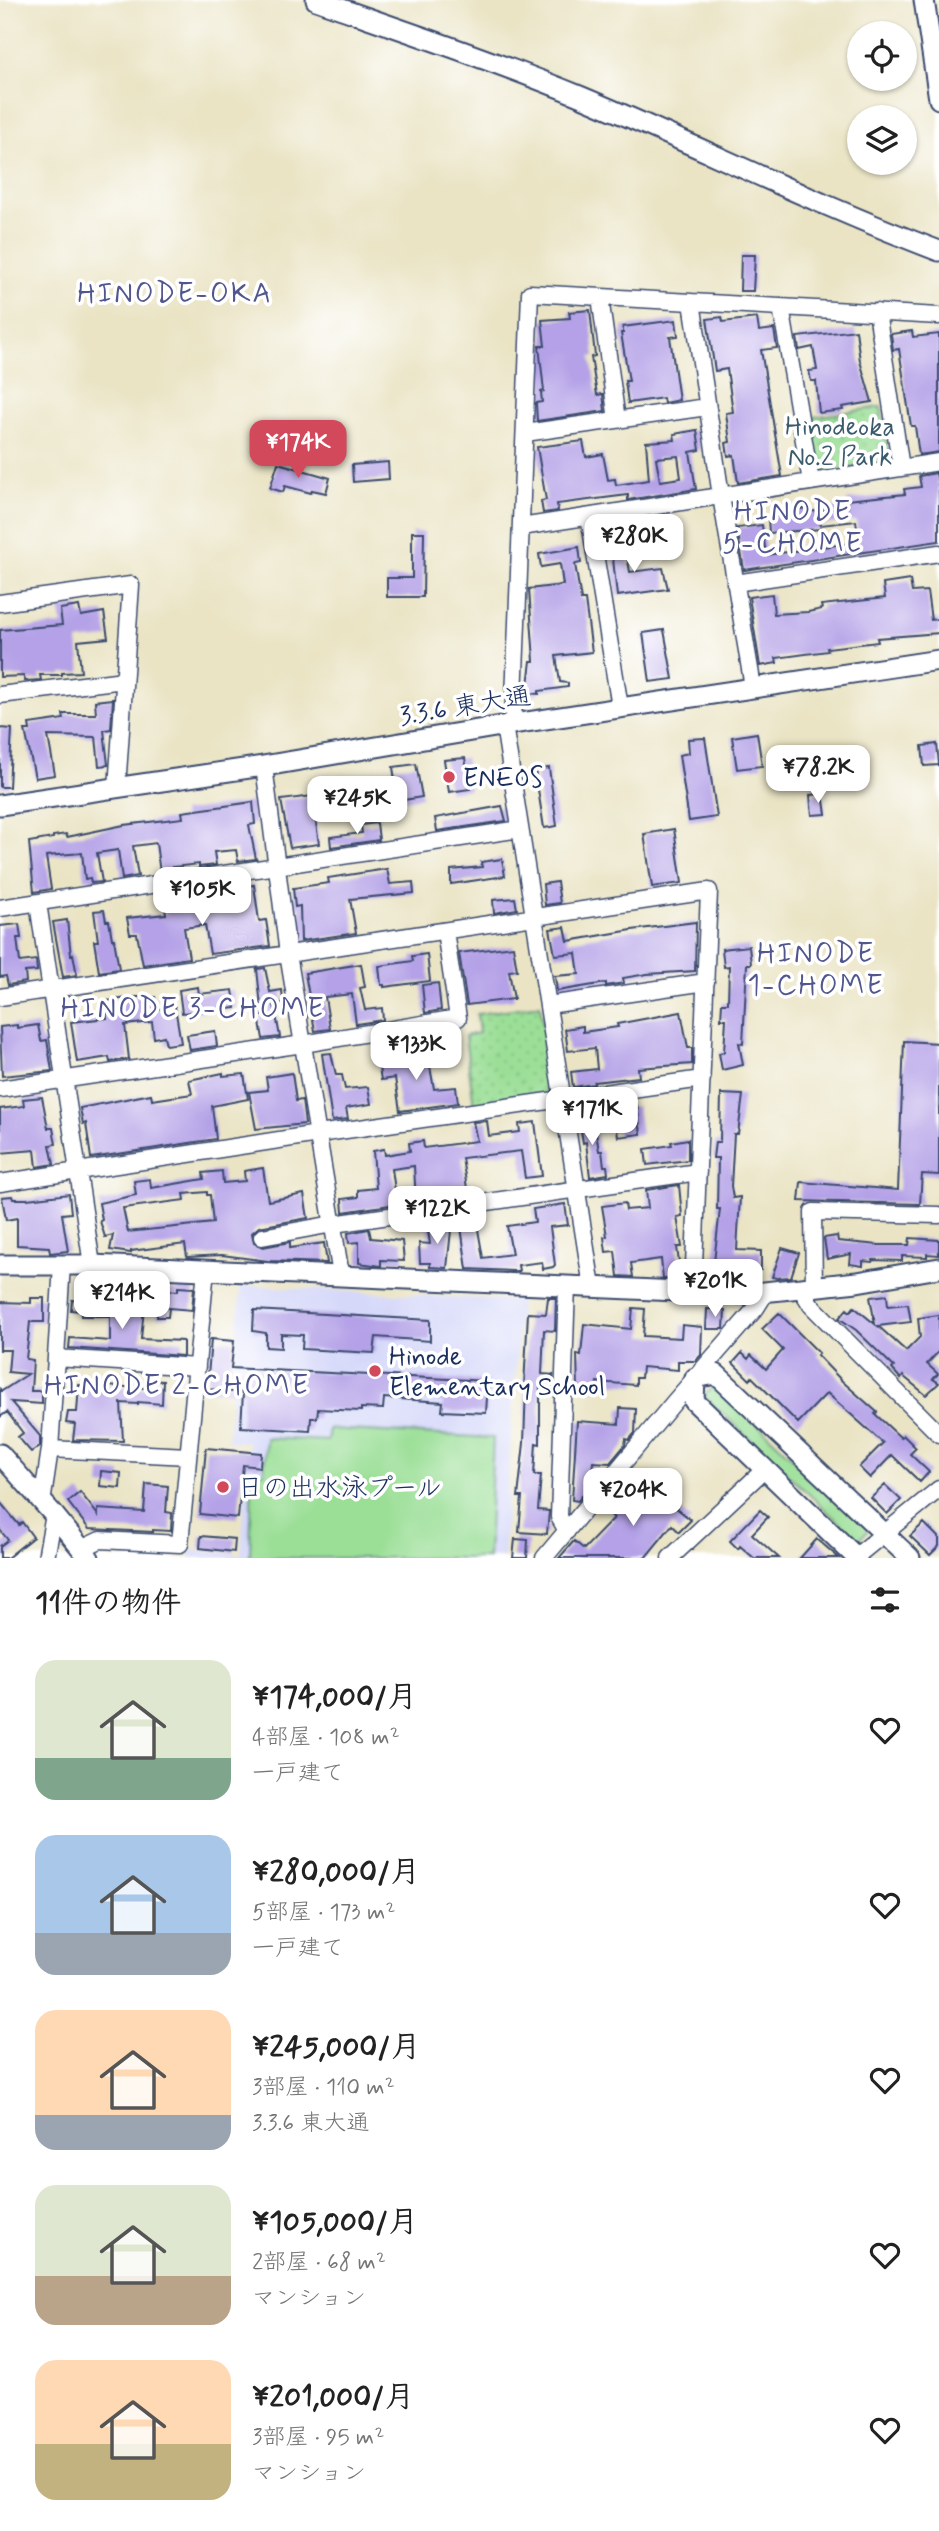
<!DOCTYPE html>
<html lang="ja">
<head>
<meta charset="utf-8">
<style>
	body { margin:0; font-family:Mynerve,"Klee One",sans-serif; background:#f2f2f2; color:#222; height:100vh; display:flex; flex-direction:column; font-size:26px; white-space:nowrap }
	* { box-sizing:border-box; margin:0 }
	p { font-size:23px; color:#767676 }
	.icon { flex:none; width:38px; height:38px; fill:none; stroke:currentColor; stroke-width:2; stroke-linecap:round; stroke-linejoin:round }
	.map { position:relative; height:1558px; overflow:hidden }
	.details { display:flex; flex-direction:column; background:#fff; flex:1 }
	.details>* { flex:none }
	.controls { position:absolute; left:847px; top:21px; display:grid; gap:14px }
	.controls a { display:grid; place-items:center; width:70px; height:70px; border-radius:50%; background:#fff; box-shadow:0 2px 5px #0004; font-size:35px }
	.price { position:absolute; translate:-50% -60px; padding:0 16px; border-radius:14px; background:#fff; color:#222; font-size:23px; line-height:46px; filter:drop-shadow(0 2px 4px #0008) }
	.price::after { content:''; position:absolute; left:50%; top:42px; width:21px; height:16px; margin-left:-10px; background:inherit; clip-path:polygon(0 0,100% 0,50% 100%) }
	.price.active { background:#d1495b; color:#fff }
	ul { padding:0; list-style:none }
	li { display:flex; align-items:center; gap:21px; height:175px; padding:0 35px }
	li span { display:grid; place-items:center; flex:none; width:196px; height:140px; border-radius:21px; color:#555 }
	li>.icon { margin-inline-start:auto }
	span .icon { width:84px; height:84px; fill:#fffc; stroke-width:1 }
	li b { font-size:30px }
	h2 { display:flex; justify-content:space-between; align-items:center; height:84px; padding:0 35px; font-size:30px }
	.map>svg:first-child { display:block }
	.built { fill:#d5d8f9 }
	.green { fill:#9bdf97; stroke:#5b877a; stroke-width:2 }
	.park { fill:url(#park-dots); stroke:#5b877a; stroke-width:2 }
	.building { fill:#b4a1e7; fill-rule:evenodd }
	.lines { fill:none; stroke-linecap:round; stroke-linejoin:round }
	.minor-casing { stroke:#3a4a6d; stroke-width:19 }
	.tertiary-casing { stroke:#3a4a6d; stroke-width:23 }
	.minor { stroke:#fff; stroke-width:16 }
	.tertiary { stroke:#fff; stroke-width:19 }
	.poi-dot { fill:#d1495b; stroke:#fff; stroke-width:2.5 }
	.labels { text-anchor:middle; stroke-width:7; stroke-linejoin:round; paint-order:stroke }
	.park-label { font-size:26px; fill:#3b5b6c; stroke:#fff }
	.street-label { font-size:26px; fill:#1b2f5e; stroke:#fff }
	.poi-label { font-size:26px; fill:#1b2f5e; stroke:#fff; text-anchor:start }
	.neighbourhood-label { font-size:28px; letter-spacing:2px; fill:#51578e; stroke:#fff }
</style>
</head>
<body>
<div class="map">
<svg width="939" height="1558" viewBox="0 0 939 1558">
	<defs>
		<pattern id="park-dots" width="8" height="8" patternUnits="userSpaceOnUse" patternTransform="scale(1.75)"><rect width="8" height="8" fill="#9bdf97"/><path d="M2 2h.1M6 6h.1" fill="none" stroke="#85c085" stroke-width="1.8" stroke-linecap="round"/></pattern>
	</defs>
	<rect width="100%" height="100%" fill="#fff"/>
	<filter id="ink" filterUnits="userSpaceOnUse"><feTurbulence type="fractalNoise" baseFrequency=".0143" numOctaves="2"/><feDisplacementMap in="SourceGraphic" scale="14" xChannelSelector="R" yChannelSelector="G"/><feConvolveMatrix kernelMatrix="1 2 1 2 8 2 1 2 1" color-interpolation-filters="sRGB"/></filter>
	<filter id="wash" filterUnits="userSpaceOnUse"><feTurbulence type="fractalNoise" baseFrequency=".00686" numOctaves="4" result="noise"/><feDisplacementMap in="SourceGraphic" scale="28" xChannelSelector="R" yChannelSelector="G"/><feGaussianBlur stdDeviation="1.57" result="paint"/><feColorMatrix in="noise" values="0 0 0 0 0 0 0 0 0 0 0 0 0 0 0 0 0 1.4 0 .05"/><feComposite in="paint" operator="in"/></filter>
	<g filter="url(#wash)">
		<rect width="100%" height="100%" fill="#eae4c5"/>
		<!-- built -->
		<path class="built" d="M241,1285L520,1301L503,1558H190L191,1550L241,1554L249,1442L228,1441Z"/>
		<!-- green -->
		<path class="green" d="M715,1384L869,1530L858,1540L704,1396Z
			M329,1429L493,1438L488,1558H250L252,1472L264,1473L266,1438L327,1441Z"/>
		<!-- park -->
		<path class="park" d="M881,407L890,461L816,473L807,418Z
			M540,1005L553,1096L474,1106L465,1036L479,1033L477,1014Z"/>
		<g id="blocks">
			<!-- building -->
			<path class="building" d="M741,255H755L753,291H740Z
				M590,310L595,356L591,357L597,395L603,394L605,411L537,421L536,403L542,402L541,392L544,391L539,346H545L542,320L570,318L569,312Z
				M722,317L723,322L757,318L759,331L774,329L777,348L761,350L782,476L738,483L734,455L728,456L726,443L730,442L726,413L733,412L727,369L715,371L707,319Z
				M676,320L678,336L670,337L679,400L664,403L663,398L628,403L625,381H629L621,333H623V327Z
				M856,330L860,361L872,402L842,407L843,410L819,413L816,381H811L809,371L817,370L813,347L799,350L797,337Z
				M912,331L913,337L939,334V452L919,455L915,426H911L899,349L893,350L891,334Z
				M697,430L700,450L690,452L696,489L628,500V495L557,504L558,511L543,513L541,501L546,500L537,447L583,441L586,457L603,454L608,480L615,479L616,485L649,480L646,442L675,440L674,434ZM678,456L681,478L660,481L656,458Z
				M388,462L389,479L353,482L352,465Z
				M278,463L330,478L326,493L312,490L311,493L285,486L283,492L270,488Z
				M936,473L939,487V541L744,570L737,528L762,525L766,555L859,542L856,521L820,525L821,529L769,533L768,517L789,515V511L808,508V512L848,507L847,500L905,494L904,489L921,487L919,476Z
				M412,532H424L423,597H387V578H412Z
				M624,539L630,572L663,568L668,589L617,596L611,540Z
				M579,547L581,563L575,564L581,600H585L592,652L556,656L560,682L568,683V687L539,691V694L527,693L531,661H534L529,589L563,585L560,564L541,567L539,554Z
				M910,580L912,592L927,591L931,620L939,619V633L877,638L878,642L827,648L828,651L776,658L777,663L760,666L749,597L772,594L774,614L808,612L822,609L821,605L885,598L883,584Z
				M79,606L81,616L104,612L108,638L78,641L81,672L62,673V675H40L41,680L25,681L24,676L0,677V630L62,625L60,609Z
				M664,630L673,679L650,682L643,633Z
				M113,699L111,729L104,730L108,765L99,766L96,737L48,736L55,775L35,778L25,730H30L29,724L64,719L63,714H96L95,701Z
				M0,728L12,729L9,787H0Z
				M757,733L762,766L737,769L732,737Z
				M705,738L717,817L689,821L679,755L689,753L688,739Z
				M937,744L939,765L924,766L922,746Z
				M465,758L470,789L449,792L444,760Z
				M416,764L422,797L398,801L393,767Z
				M549,768L557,826L544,828L535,770Z
				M823,794L826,814L812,815L810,795Z
				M312,796L319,844L290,848L281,800Z
				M253,802L255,824L249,825L256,859L238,861L236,850L214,852L216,865L199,867V864L172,867L173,871L160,873L156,843L133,846L138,876L122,879L118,850L97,853L102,882L91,883L90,878L85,879L82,853L46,856L51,889L34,892L29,842L53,838V836L66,834L67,837L124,825L183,818L182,812Z
				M502,806L506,821L437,831L435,818Z
				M377,823L379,840L331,847L330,837L362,833L361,825Z
				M674,829L682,883L652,887L644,834Z
				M502,859L505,876L451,884V870L482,867L481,862Z
				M387,869L390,884L413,882L414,893L350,899L356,933L301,941L300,906L295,907L293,888L329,883L328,878Z
				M557,882L560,903L545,905L543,884Z
				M254,885L259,921L266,920L270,946L210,954L205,925L184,928L189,958L143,965L137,934H130L127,918L166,914L165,908L241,893L240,887Z
				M515,898L517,909L494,913L493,900Z
				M104,910L106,921H109L112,939H114L119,969L99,972L94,941H98L94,911Z
				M67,920L71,955L73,954L77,975L63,977L53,922Z
				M696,922L695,971L647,974L623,978L624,983L606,986V983L557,991L555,976L579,974L576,953L555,955L550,929L565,927L568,941L632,930Z
				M19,924L21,938H17L20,962L36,960L37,971L25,972L26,982L8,985L6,976L0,977V926Z
				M513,946L517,970L509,971L514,999L467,1005L459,953Z
				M749,946L751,964H747L743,1044L739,1043L743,1065L722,1070L719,1053L724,1052L726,1019H721L722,1003H728L729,966L724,967L722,949Z
				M427,954L430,981L384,987V985H381L379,966L413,961L412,956Z
				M361,964L365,987L360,988L365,1010L382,1008L383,1020L356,1024L352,994L325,997L330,1029L315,1031L305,973Z
				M265,968L270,992L282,990L283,1003L274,1004L280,1037L263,1039L259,1016H262L257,969Z
				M438,983L441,1010L425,1013L422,985Z
				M198,987L199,994L233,990L236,1008L182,1013L179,990Z
				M135,997H155L157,1009L175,1007L181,1043L166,1045L164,1036L154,1038L152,1022L125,1025L129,1059L110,1062L109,1057L77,1062L71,1022L107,1018L106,1001Z
				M681,1012L688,1048H692V1064L638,1068L639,1077L594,1082V1084L573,1087L571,1072L597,1069L595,1048L568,1051L565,1029L583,1026V1032L618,1027L617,1024Z
				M17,1025V1028L38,1025L41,1041L47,1040L52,1071L2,1076L0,1027Z
				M215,1031L217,1046L190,1050L187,1035Z
				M904,1041L939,1043V1175L922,1174L920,1204L799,1201L801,1182L898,1190Z
				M427,1050L434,1089L456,1087L458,1103L400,1111L395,1078L381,1080L378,1061L394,1060L393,1057Z
				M331,1053L336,1075H342L345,1089L368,1087L371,1104L346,1108L348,1119L332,1121L322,1054Z
				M223,1073V1076L244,1074L248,1099L212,1106L216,1139L91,1158L86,1123L83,1124L80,1108L151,1094L152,1100L192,1094L189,1080Z
				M292,1073L296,1101L302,1100L305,1124L256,1129L249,1092L268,1090L266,1077Z
				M721,1094L743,1095L738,1134H734L731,1186L733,1198L740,1197L737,1250L761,1251V1270L736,1268L735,1281L712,1280L720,1209H717L718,1158H713L715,1142H720Z
				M42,1097L48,1128H53L56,1144L50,1145L54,1164L37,1167L35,1150L0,1153V1109L24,1106L23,1099Z
				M637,1106L641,1134L618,1137L614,1109Z
				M593,1115L599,1151H602L604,1166H607L608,1174L590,1177L586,1142L583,1143L579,1117Z
				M487,1121L489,1136L520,1132L519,1124L535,1122L542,1176L525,1178L521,1151L462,1158L468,1194L416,1202L414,1166L392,1169L397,1204L343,1212L342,1199L358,1197V1190L376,1188L373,1151L384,1149L385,1155L410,1151L409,1143L423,1141L424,1148L477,1141L473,1122Z
				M688,1139V1160L647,1165L645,1149L672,1145L671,1142Z
				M263,1168L268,1201L304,1194L308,1218L259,1227L252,1233L254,1243L263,1247L290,1242V1248L324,1243L327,1263L268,1261L222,1255L187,1257L185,1244L131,1251V1253L110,1250L113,1235L105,1237L100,1221L102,1220L99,1203L136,1195L134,1181L150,1179L151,1188L204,1179L203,1173L222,1171L223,1183L245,1181L244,1171ZM207,1192V1195H210L213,1223L128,1232L123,1208L185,1200L184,1194Z
				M679,1185L682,1216L677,1217L682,1247H677L681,1279L663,1278L661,1259L631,1263L633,1277L618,1276L615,1251L606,1252L604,1237L607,1236L602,1206L625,1203L626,1210L648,1208L646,1190Z
				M69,1194L71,1213L62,1214L68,1251L50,1253L49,1247L17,1245V1218L6,1220L2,1197L12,1196L13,1199H27Z
				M565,1204L568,1225L550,1227L555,1265L553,1267L543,1269L542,1262L518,1265L519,1271H514L467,1269L460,1220L476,1218L483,1258L512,1254L507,1226L535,1222L533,1209Z
				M452,1221L447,1268L430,1267V1263H420L419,1243L430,1244L427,1225Z
				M369,1229L371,1238L402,1241L404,1261L381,1260V1266L359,1263V1242L349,1243L348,1233Z
				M837,1236L838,1241L879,1245H909L910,1238L939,1240V1255L927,1254V1257L902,1256V1261L873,1260L872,1262L863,1261V1266L850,1264L851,1254L827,1259L824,1238Z
				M782,1248L799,1253L791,1277L777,1278L772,1277Z
				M178,1287L194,1288L192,1310L169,1308L168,1317H157L158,1289L178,1291Z
				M887,1295L888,1306L908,1304L911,1322L878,1326L906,1351L920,1337L918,1318L939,1315V1351L927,1364L938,1374L933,1379L939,1383L926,1395L903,1376L901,1379L892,1369L894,1367L856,1330L839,1318L847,1309L850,1312L854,1307L875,1324L870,1297Z
				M31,1298H44V1322H30L26,1359L33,1360L31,1391H42V1404L11,1402L40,1436V1446L31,1452L18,1437L23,1433L7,1412L0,1417V1389L2,1391L28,1374L8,1372L10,1350H0V1302L31,1303Z
				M548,1298H556L555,1331L544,1330L542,1374L553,1375L552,1388L540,1387V1444L536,1443L534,1475H541L538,1510L549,1511L547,1534L519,1532L522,1497H518L524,1443L526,1386H524L528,1313L546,1314Z
				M72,1300L109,1302L144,1308L141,1339L183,1341V1356L69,1348L70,1338L110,1341V1316H81V1311L71,1310Z
				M633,1308L645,1309L643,1336L681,1338L682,1325L702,1327L701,1355L696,1361H678V1370L642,1367L641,1378H636V1385L597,1382L596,1390L578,1389L577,1354L581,1355L584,1324L631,1329Z
				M707,1309L725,1310L724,1329H706Z
				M254,1310L430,1320V1341L376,1337L374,1353L302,1349L303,1335L281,1334V1348L266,1347V1333L253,1331Z
				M779,1313L819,1353L817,1355L843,1382L877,1412L875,1414L901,1438L903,1435L916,1448L910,1454L929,1472L920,1482L892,1455L870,1478L859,1467L883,1443L827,1393L798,1423L752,1377L750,1380L733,1363L742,1353L748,1359L751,1355L766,1369L783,1350L762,1329Z
				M211,1339L234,1341L231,1368L488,1381L486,1413L442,1411L443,1402L384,1398L383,1409L361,1408V1411L318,1409L317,1418H311L310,1431L241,1427L243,1393L207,1389Z
				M147,1380L163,1381L162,1404L138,1402V1404L121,1403L123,1441L73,1440L75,1424L66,1423L68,1412H77L79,1385L147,1388Z
				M620,1408L636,1409L635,1433L629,1440L626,1439L625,1445L610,1463L593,1462L591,1485L578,1501L572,1500L577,1421L619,1424Z
				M206,1448L261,1453L260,1467L243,1465L238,1518L200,1514Z
				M101,1471L121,1473L120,1488L100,1486Z
				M643,1481L691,1520L679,1532L672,1525L645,1558H559L574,1541L584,1549L614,1518L611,1515Z
				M146,1484L168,1486L166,1512L172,1513L171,1531L153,1530V1532L89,1529L68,1502L80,1492L98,1515V1509L144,1512Z
				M885,1485L901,1500L887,1514L871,1498Z
				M0,1502L19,1525L22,1522L33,1537L7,1558H0V1546L8,1540L0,1530Z
				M760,1510L768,1517L752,1534L779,1558H754L740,1546L738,1549L730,1541Z
				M924,1523L939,1538V1546L930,1555L910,1536Z
				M201,1536L235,1539L234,1552L200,1548Z
				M515,1539L528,1540L527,1558H513Z
				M817,1539L839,1558H800Z"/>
		</g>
	</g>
	<g filter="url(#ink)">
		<use href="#blocks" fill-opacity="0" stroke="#3a4a6d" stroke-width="2"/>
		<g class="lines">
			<defs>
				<path id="minor" d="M600,297L617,420
					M692,302L721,496L753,687
					M781,307L811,482
					M877,312L901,468
					M525,433L707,407
					M589,517L620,707
					M521,527L939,462
					M735,583L939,553
					M0,603L131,585L117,788
					M0,695L124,680
					M513,724L530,293L939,316
					M504,725L592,1287
					M264,766L288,954L341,1275
					M38,903L92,1265
					M0,908L520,829
					M0,997L709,891L693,1291
					M548,1005L706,982
					M0,1089L303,1044L458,1018L445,931
					M0,1183L318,1134L702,1079
					M262,1237L333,1224L698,1172
					M814,1288L813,1212L939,1215
					M801,1289L811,1305L939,1434
					M56,1358L197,1367
					M50,1449L188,1456
					M42,1503L50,1449L62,1265
					M567,1531L559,1517L567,1286
					M81,1549L100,1540L180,1544L206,1269
					M46,1558L54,1515
					M544,1558L675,1401L756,1308L766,1292
					M670,1558L765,1469
					M854,1558L939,1489"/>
				<path id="tertiary" d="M316,0C405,31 495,61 582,97C701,147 817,205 939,251
					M924,0L939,99
					M0,805L264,766L513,724L939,660
					M0,1265H92L745,1294L857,1282L939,1268
					M0,1454L54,1515L89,1558
					M857,1558L694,1401L695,1378L716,1374L910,1558"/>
			</defs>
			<!-- minor casing -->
			<use href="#minor" class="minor-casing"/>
			<!-- tertiary casing -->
			<use href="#tertiary" class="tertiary-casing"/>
			<!-- minor -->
			<use href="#minor" class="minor"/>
			<!-- tertiary -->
			<use href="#tertiary" class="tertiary"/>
		</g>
	</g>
	<!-- markers -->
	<g class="poi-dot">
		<circle cx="449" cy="777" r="7"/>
		<circle cx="375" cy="1371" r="7"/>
		<circle cx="223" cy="1487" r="7"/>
	</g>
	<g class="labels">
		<!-- park labels -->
		<g class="park-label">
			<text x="840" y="435">Hinodeoka<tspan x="840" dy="30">No.2 Park</tspan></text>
		</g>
		<!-- street labels -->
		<g class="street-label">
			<text transform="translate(465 705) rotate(-9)" y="9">3.3.6 東大通</text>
		</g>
		<!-- poi labels -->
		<g class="poi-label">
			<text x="463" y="786">ENEOS</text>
			<text x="389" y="1365">Hinode<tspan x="389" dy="30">Elementary School</tspan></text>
			<text x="237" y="1496">日の出水泳プール</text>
		</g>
		<!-- neighbourhood labels -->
		<g class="neighbourhood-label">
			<text x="175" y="302">HINODE-OKA</text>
			<text x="793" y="520">HINODE<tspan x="793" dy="32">5-CHOME</tspan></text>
			<text x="816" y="962">HINODE<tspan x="816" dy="32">1-CHOME</tspan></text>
			<text x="193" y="1017">HINODE 3-CHOME</text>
			<text x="177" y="1394">HINODE 2-CHOME</text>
		</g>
	</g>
</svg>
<div class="controls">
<a><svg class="icon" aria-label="locate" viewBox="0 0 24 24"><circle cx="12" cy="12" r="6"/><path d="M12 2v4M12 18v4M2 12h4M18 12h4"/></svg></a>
<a><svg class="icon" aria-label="layers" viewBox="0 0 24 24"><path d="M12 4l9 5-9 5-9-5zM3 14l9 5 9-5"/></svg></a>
</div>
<b class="price active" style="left:298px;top:480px">¥174K</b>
<b class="price" style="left:634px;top:574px">¥280K</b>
<b class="price" style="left:818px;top:805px">¥78.2K</b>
<b class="price" style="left:357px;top:836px">¥245K</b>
<b class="price" style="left:202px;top:927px">¥105K</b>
<b class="price" style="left:416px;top:1082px">¥133K</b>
<b class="price" style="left:592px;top:1147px">¥171K</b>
<b class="price" style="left:437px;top:1246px">¥122K</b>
<b class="price" style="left:715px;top:1319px">¥201K</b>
<b class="price" style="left:122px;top:1331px">¥214K</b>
<b class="price" style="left:633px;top:1528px">¥204K</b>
</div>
<section class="details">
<h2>11件の物件<svg class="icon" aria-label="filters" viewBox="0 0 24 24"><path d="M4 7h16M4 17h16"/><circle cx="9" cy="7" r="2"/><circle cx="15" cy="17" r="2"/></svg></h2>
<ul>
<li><span style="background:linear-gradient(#dfe7d0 70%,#7fa58c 0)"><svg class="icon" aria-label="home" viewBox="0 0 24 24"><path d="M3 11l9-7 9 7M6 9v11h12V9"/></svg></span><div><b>¥174,000/月</b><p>4部屋 · 108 m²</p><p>一戸建て</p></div><svg class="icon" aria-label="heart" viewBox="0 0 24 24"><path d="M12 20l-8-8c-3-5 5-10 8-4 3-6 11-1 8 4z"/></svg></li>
<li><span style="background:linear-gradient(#a9c7e8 70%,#9aa5b1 0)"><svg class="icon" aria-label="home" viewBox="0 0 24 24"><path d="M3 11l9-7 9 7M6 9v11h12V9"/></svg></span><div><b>¥280,000/月</b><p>5部屋 · 173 m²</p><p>一戸建て</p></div><svg class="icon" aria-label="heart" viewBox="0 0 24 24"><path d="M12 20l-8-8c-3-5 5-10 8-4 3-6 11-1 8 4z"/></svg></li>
<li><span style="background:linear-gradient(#ffd9b3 75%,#9aa5b1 0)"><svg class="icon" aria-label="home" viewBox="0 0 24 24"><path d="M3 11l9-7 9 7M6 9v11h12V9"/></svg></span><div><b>¥245,000/月</b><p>3部屋 · 110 m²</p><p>3.3.6 東大通</p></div><svg class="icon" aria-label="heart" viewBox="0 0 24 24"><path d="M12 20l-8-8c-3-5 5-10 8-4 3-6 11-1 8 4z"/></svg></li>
<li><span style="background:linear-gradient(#dfe7d0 65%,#b9a48a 0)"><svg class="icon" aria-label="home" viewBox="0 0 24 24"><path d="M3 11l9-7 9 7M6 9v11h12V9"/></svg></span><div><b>¥105,000/月</b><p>2部屋 · 68 m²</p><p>マンション</p></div><svg class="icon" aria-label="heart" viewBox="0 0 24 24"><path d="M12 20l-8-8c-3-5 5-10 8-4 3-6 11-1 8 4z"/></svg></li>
<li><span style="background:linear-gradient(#ffd9b3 60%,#c2b280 0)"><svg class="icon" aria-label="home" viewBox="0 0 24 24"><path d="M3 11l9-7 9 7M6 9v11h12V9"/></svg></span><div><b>¥201,000/月</b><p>3部屋 · 95 m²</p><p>マンション</p></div><svg class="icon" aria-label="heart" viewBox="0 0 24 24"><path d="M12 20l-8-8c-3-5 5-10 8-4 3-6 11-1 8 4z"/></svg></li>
</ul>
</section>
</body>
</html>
